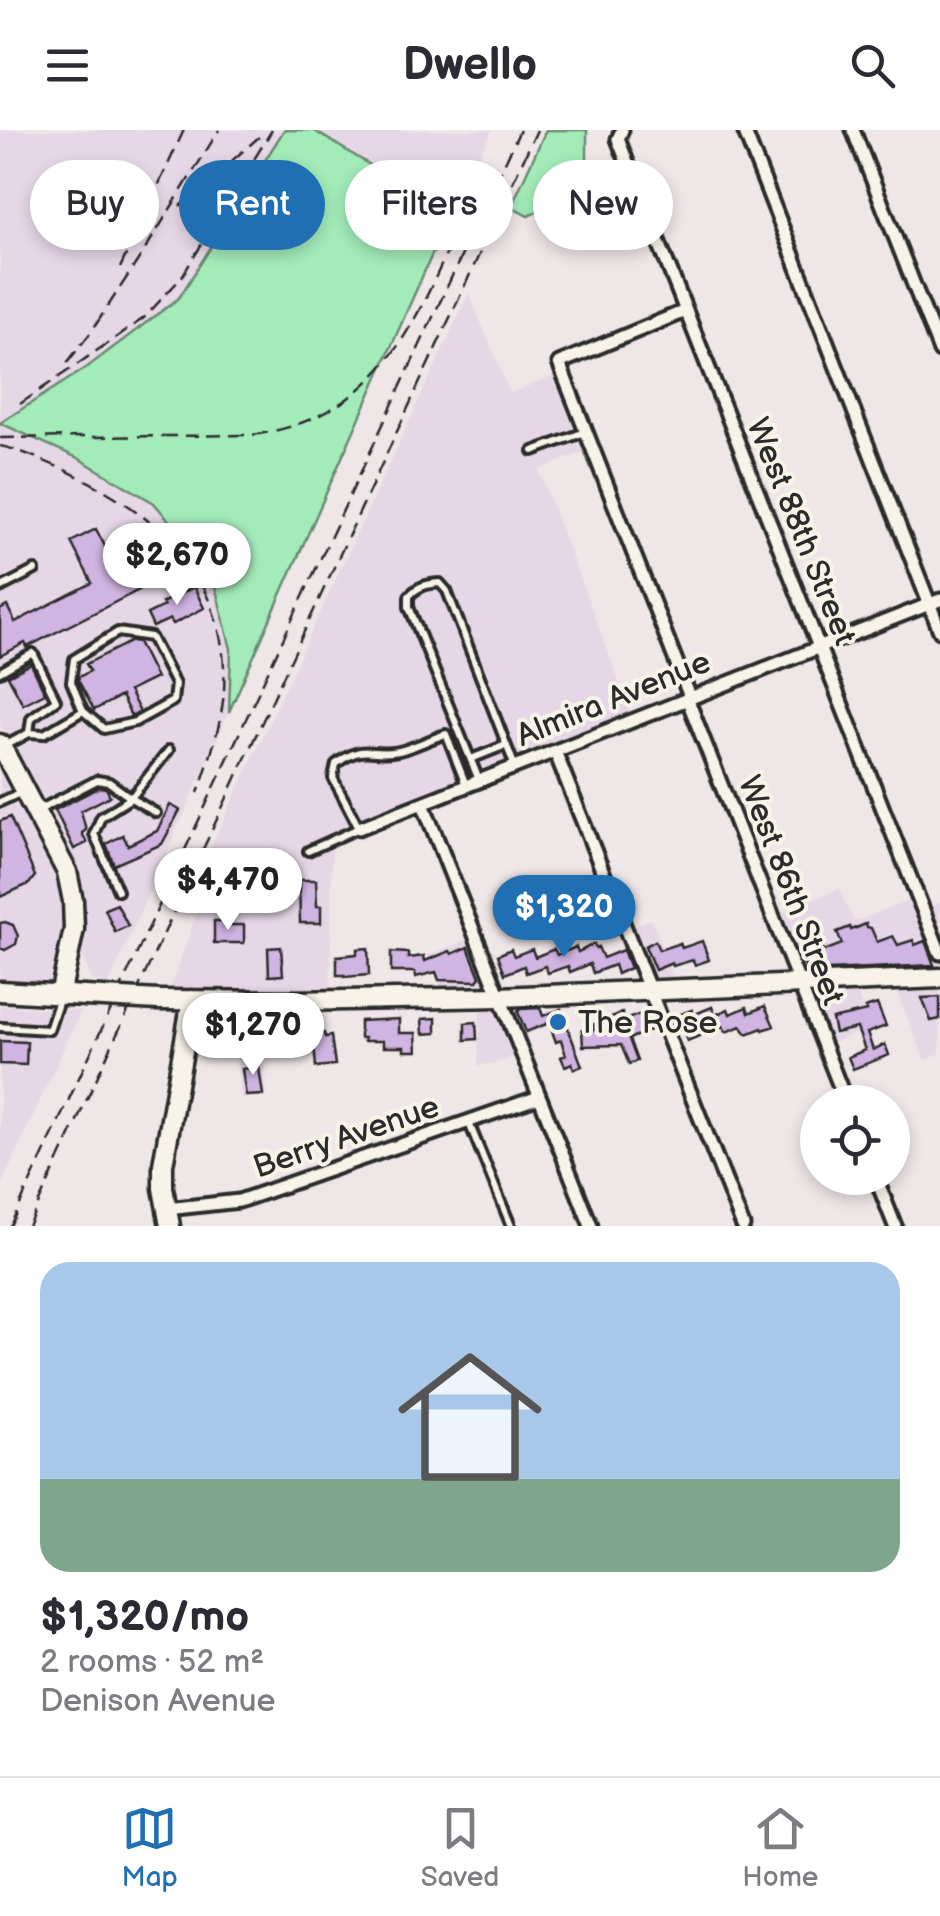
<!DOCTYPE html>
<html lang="en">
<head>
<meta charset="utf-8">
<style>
	body { margin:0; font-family:"Balsamiq Sans",sans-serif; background:#f7f7f7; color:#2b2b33; height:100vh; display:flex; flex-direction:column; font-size:38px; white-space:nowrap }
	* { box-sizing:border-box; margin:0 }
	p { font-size:32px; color:#7c7c81 }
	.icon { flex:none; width:55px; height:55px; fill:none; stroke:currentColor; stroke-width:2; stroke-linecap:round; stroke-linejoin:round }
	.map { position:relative; height:1096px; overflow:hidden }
	.panel { display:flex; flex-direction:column; background:#fff; flex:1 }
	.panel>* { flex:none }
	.banner { position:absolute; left:30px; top:30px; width:880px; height:90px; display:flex; gap:20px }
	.fabs { position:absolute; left:800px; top:955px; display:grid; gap:20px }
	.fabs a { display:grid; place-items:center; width:110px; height:110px; border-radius:50%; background:#fff; box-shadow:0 5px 15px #0003; font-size:50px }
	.price { position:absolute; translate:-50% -85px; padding:0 22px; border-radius:35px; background:#fff; color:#222; font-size:32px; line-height:65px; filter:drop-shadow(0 2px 5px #0008) }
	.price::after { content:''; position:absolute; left:50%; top:60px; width:30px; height:22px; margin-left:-15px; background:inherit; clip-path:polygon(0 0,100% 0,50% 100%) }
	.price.active { background:#1f6fb2; color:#fff }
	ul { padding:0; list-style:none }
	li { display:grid; align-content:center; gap:20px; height:530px; padding:0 40px }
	li span { display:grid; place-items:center; height:310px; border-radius:30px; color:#555 }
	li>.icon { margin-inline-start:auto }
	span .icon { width:180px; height:180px; fill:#fffc; stroke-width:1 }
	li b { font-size:42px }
	.chip { padding:0 35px; border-radius:45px; background:#fff; box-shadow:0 5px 15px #0003; font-size:35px; line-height:90px }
	.chip.active { background:#1f6fb2; color:#fff }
	header { display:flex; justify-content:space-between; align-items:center; height:130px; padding:0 40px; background:#fff; font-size:45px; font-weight:700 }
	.menu { display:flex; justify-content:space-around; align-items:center; height:140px; border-top:2px solid #e1e1e2; background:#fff; font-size:28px; color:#7c7c81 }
	.menu a { display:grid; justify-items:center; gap:5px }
	.menu .active { color:#1f6fb2 }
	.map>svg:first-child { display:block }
	.built { fill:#e6d7e6 }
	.green { fill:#a3ebb9; stroke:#678b72; stroke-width:2.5 }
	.building { fill:#d0b4e2; stroke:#2b2b2b; stroke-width:2.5 }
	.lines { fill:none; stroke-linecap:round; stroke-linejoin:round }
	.lane-casing { stroke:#2b2b2b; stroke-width:14 }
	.street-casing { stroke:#2b2b2b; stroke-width:19 }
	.secondary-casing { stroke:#2b2b2b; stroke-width:25 }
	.lane { stroke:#f7f3e8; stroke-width:6 }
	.street { stroke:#f7f3e8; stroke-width:11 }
	.secondary { stroke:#f7f3e8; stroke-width:18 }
	.rail { stroke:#2b2b2b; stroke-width:2.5; stroke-dasharray:15 8; stroke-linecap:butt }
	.secondary-bridge-casing { stroke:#2b2b2b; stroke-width:25; stroke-linecap:butt }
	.secondary-bridge { stroke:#f7f3e8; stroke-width:18 }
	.poi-dot { fill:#1f6fb2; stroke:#f7f3e8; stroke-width:4 }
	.labels { text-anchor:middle; stroke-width:8; stroke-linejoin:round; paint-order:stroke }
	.street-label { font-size:32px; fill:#2b2b2b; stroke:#f7f3e8 }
	.poi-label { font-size:32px; fill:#2b2b2b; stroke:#f7f3e8; text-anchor:start }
</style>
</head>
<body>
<header><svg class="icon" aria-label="menu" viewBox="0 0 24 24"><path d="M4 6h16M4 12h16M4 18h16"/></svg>Dwello<svg class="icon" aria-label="search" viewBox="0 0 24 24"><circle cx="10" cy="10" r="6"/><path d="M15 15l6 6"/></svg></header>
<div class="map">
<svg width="940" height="1096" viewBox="0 0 940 1096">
	<rect width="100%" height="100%" fill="#efe6e7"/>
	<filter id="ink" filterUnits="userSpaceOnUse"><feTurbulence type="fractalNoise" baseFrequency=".01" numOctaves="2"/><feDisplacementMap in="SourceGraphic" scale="20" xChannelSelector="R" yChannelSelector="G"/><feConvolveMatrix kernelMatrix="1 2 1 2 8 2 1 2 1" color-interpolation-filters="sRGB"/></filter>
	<g filter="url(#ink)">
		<!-- built -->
		<path class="built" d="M0,0H284L179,168L86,238L0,293Z
			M313,0H492L450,84Z
			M469,163L510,263L559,244L588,320L539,340L635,594L332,717L330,877H257L266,966L241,969L232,877L164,876L202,768L191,760Z
			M0,295L78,328L154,373L196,422L216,460L231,519L229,582L108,855L91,849L81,823L79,769L70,738L44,678L0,595Z
			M0,614L73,771L60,865L0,861Z
			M839,759L854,792L914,768L919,781L940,773V924L925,930L895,858L856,861L870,897L830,914L777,784Z
			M651,789L676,854L653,855L630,797Z
			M472,808L498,874L539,871L548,896L521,907L527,922L504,931L478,936L480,875H448L428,826Z
			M0,875L81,881L0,1058Z"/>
		<!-- green -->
		<path class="green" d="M284,0H313L450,84L229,582L231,519L216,460L196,422L154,373L78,328L0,293L86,238L179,168Z
			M546,0H587V59L528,86L511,77Z"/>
		<!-- building -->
		<path class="building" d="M96,399L112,430L121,425L139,460L27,517L25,513L0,526V480L7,476L15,492L92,453L71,412Z
			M194,457L204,478L173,494L170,489L153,497L147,484L164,476L162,473Z
			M132,511L138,512L156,548L129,561L140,582L131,586L121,566L94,580L78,550L79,547L90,541L86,534Z
			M31,534L45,563L23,574L8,546Z
			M100,657L106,658L110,666L81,681L86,700L82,703L87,713L74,719L55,680Z
			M170,675L180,680L162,714L114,735L106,714L123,705L128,715L157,701Z
			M10,687L35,746L29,754L0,767V691Z
			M299,750H316L317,776H321V793H300Z
			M117,774L128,796L115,802L105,779Z
			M214,791H226V795H244V813H214Z
			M5,792L13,795L18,806L16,814L5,820L0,818V793Z
			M866,794L867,797L871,798L877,812L893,806L898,815L913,810L915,815L925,811L934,835L807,841L798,820L811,816L813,819L822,816L824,821L842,814L837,802L850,797L851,800Z
			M655,811L659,820L680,813L682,818L702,811L709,830L695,835L693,830L673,836L672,833L655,840L645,816Z
			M594,814L596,818L598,817L603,828L623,820L630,838L617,844L614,835L593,843L590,834L570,842L568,836L548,843L545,836L526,843L524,836L505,844L498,825L511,819L514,826L532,819L535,827L554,819L557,825L576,817L578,822Z
			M281,817L283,845L269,846L268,818Z
			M468,817L480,847L477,851L439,850L436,842L416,847L415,842H391V822L408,823V828L424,826L425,831L450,821L452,824Z
			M368,818L369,845L344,847V845H337V826L357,824V819Z
			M940,867V889L931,891L922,868Z
			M877,874L886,896L867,903L873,920L885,914L889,925L853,939L848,927L865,920L857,898L835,903L832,889L867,881L865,878Z
			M765,876L774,896L763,900L762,898L747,904L741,896L726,902L723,896L687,911L678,885L692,880L693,885L712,877L715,885L728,879L730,884L747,877L749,883Z
			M540,878L543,886L561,879L582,936L574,939L572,933L565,936L561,927L566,925L561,910L556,912L549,893L526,902L518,882L520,879Z
			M622,883L625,890L643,883L650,900L629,909L637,931L629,934L621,915L583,916L582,900H594V894H613L611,887Z
			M309,887L312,910L298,912L297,904H260V890H295Z
			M436,888V903L423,904L422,889Z
			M399,889V903H416L417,921H404V917H383V911H364V908H360V891Z
			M476,892L477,909L465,910V893Z
			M230,896L231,899L234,898L236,914L224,915L222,897Z
			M324,903L325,907L331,906L335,935L316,937L313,904Z
			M0,911L27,912L26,935L0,934Z
			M257,924L263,965L246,966L242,939L250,938L248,926Z"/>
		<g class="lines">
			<defs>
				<path id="lane" d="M533,321L585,302
					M0,458L35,440
					M0,542L33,523L56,570L31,588L29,603
					M3,617L29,603L44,604L83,581L71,552L74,529L118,502L151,507L175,554L173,571L135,592L104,599L83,581
					M471,629L506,615
					M479,650L409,477V466C418,456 427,454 440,453L447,461L515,637
					M0,672L24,661
					M37,681L97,650L109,652L131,668L169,620
					M308,721L359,698L333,648L336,634C365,612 371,627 399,621C415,617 430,609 446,604L466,655
					M118,761L94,704L101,687L131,668L156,683
					M0,897L49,900L60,867
					M469,993L511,1096"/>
				<path id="street" d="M622,0L618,9L940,823
					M744,0L940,501
					M853,0L940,221
					M685,181L559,233L690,567
					M687,568L846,972
					M555,621L743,1096
					M423,674L591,1096
					M359,698L940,470
					M876,1048L895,1096
					M167,1079L239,1071L539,967"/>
				<path id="secondary" d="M0,614L67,742L73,771L74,799L60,865
					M0,861L85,866
					M159,870L295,871L500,867L940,848
					M170,1096L163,1058V1035L192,870"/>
			</defs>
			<!-- lane casing -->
			<use href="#lane" class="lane-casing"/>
			<!-- street casing -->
			<use href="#street" class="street-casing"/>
			<!-- secondary casing -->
			<use href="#secondary" class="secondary-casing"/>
			<!-- lane -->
			<use href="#lane" class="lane"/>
			<!-- street -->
			<use href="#street" class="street"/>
			<!-- secondary -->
			<use href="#secondary" class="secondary"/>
			<!-- rail -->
			<path class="rail" d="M180,76L259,7
				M120,138L184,0
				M67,233L91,202L146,118L219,0
				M20,274L144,188L181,148L272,0
				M0,308L252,305C390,285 418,182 470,72
				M0,316C20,320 39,329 58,337C144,374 219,436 224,537C227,581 212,622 198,663
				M10,1096L520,0
				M28,1096L537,0"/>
			<defs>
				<path id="secondary-bridge" d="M85,866L159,870"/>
			</defs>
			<!-- secondary-bridge casing -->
			<use href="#secondary-bridge" class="secondary-bridge-casing"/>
			<!-- secondary-bridge -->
			<use href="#secondary-bridge" class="secondary-bridge"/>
		</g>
	</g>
	<!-- markers -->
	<circle class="poi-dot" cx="558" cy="892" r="10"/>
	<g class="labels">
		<!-- street labels -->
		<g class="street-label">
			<text transform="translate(802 401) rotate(68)" y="11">West 88th Street</text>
			<text transform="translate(613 568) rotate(-22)" y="11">Almira Avenue</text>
			<text transform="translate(792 760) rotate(69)" y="11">West 86th Street</text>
			<text transform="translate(346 1006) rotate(-19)" y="11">Berry Avenue</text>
		</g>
		<!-- poi labels -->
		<g class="poi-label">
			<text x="578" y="903">The Rose</text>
		</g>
	</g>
</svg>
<div class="fabs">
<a><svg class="icon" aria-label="locate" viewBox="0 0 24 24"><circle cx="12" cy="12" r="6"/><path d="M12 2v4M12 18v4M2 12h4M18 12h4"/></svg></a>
</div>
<b class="price" style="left:177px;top:478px">$2,670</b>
<b class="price" style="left:228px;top:803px">$4,470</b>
<b class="price active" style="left:564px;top:830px">$1,320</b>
<b class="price" style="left:253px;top:948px">$1,270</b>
<div class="banner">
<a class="chip">Buy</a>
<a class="chip active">Rent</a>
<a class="chip">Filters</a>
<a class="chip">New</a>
</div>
</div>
<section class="panel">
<ul>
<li><span style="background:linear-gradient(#a9c7e8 70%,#7fa58c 0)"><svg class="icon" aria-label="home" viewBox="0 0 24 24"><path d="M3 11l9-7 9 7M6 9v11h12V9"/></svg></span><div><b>$1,320/mo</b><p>2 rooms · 52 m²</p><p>Denison Avenue</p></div></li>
</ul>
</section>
<nav class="menu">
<a class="active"><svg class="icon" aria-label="map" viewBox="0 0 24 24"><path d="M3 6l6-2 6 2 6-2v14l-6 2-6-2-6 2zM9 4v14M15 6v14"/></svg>Map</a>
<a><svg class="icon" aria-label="saved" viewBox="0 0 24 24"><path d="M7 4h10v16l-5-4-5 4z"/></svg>Saved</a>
<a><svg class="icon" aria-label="home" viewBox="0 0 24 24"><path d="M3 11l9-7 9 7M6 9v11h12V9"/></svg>Home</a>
</nav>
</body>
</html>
